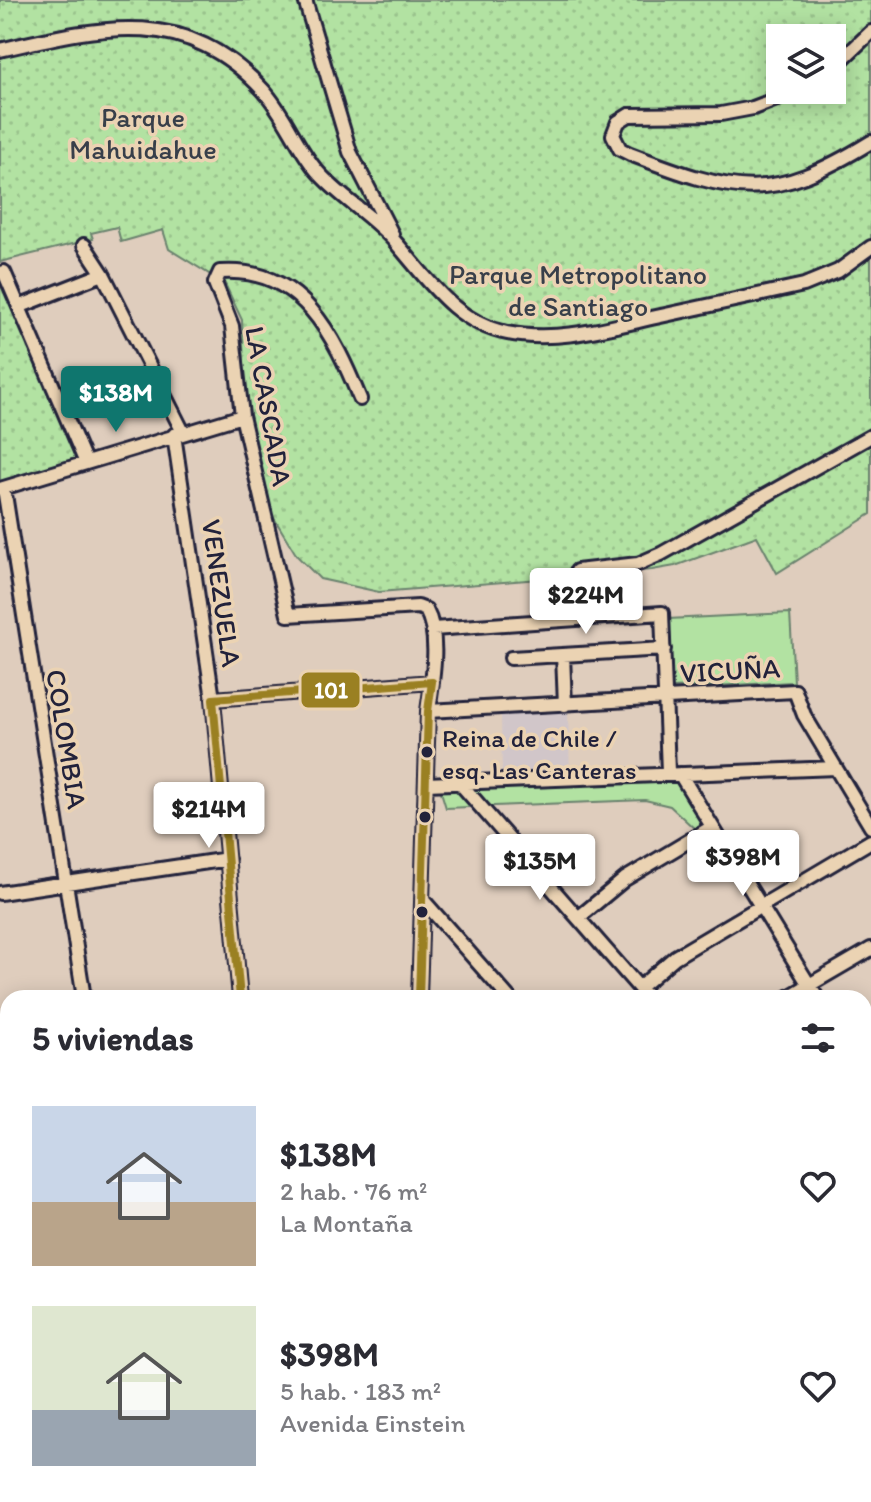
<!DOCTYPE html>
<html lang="es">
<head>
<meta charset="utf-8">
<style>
	body { margin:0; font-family:Itim,sans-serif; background:#f7f7f7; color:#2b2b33; height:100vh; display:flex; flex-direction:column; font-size:30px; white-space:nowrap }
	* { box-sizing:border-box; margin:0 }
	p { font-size:26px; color:#7c7c81 }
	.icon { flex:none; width:44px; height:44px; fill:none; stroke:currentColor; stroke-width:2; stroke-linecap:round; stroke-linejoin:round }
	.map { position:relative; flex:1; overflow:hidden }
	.sheet { position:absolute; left:0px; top:990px; width:872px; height:512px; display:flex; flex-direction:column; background:#fff; border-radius:24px 24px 0 0; box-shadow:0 4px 20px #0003 }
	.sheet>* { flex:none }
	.tools { position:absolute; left:766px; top:24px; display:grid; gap:16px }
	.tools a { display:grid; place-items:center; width:80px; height:80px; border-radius:0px; background:#fff; box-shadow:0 4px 20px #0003; font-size:40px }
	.price { position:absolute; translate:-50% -68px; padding:0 18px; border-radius:8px; background:#fff; color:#222; font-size:26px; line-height:52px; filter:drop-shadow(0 2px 4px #0008) }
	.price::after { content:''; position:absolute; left:50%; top:48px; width:24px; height:18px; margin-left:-12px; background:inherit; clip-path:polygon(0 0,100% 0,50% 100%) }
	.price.current { background:#0f766e; color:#fff }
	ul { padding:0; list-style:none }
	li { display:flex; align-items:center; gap:24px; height:200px; padding:0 32px }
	li span { display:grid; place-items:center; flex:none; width:224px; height:160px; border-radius:0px; color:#555 }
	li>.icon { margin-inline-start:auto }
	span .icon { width:96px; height:96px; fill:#fffc; stroke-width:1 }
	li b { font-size:34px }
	h2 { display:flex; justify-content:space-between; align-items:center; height:96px; padding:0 32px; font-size:34px }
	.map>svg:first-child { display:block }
	.built { fill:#d1c6c9 }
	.grass { fill:#b2e2a2; stroke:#6a826e; stroke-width:2 }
	.park { fill:url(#park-dots); stroke:#6a826e; stroke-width:2; fill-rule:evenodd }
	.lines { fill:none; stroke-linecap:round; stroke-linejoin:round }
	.minor-casing { stroke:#22223b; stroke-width:18 }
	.minor { stroke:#ebd3b3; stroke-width:12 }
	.bus-1-casing { stroke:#ebd3b3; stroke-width:14 }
	.bus-1 { stroke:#9a8022; stroke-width:8 }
	.bus-dot { fill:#22223b; stroke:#ebd3b3; stroke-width:3 }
	.labels { text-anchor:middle; stroke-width:7; stroke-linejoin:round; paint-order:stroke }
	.bus-label { font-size:26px; fill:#22223b; stroke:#ebd3b3; text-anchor:start }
	.park-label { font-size:28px; fill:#383f4a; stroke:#ebd3b3 }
	.street-label { font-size:28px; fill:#22223b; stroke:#ebd3b3 }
	.line-badge { stroke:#ebd3b3; stroke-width:3 }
	.badge-label { font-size:22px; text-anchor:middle; font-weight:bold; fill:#fff }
</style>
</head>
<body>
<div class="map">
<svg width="871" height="1502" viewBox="0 0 871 1502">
	<defs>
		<pattern id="park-dots" width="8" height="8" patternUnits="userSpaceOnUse" patternTransform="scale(2)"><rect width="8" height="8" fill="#b2e2a2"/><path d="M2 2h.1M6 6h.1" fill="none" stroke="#99c28c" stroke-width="1.8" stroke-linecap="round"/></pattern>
	</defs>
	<rect width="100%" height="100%" fill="#dfcdbd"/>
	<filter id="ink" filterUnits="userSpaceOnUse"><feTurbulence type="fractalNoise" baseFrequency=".0125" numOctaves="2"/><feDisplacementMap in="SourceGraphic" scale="16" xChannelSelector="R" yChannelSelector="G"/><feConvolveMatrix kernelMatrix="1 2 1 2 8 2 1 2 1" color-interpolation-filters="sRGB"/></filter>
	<g filter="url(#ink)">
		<!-- built -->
		<path class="built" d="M568,712L570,773L502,774L501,713Z"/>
		<!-- grass -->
		<path class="grass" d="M790,613L794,682L672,688L668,619Z
			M669,778L678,783L706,826L697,831L670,806L645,800L446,808L439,785Z
			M759,1494H801V1501L760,1502Z"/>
		<!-- park -->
		<path class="park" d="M0,0H871V514L777,573L757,536L675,566L652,570L379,592L320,579L297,556L271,513L246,409L242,320L225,284L169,249L163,230L121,242L117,227L91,233L93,239L0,262ZM780,38H832V90H780Z
			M0,274L80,458L0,485Z"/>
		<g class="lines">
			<defs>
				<path id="minor" d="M305,0L350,152L392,234
					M0,50C99,27 185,4 263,90C285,114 296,146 317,171C341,199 374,216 397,244C430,282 455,322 507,333C557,343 607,328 656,317C705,306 755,296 804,285L838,271L871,247
					M832,69L871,32
					M800,90L753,108L721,114L629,115L618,122L613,135L620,149L630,154C737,195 770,204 871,142
					M84,245L103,274L183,432
					M4,272L86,463
					M21,306L103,274
					M360,399C334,336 302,266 220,272L215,283L232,326L242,416L288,615L418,607L426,610C441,637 432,681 428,711L419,998
					M174,435L213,699L240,998
					M4,488L84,998
					M0,489L242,416
					M577,571L638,564L661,554L871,436
					M433,629L662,613L668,772
					M563,655L565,705
					M511,658L664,649
					M213,699L432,682
					M428,711L795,691L804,715L871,827
					M680,774L817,998
					M459,782L648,998
					M426,784L836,768
					M0,893L228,859
					M422,899L509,998
					M578,918L625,879L712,827
					M639,988L675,957L871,841
					M787,998L871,949
					M864,1059L871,1055
					M864,1075L871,1087
					M864,1244L871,1252
					M864,1336L871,1329
					M0,1371L8,1376
					M0,1395L8,1400
					M864,1401L871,1409
					M864,1455L871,1448
					M158,1494L171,1502
					M198,1494L211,1502
					M280,1494L281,1502
					M752,1494L753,1502
					M504,1501L554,1494
					M403,1502V1494
					M809,1502L819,1494"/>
			</defs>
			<!-- minor casing -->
			<use href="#minor" class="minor-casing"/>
			<!-- minor -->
			<use href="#minor" class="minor"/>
			<defs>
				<path id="bus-1" d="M240,998L213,699L432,682L428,711L419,998"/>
			</defs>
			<!-- bus-1 casing -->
			<use href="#bus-1" class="bus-1-casing"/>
			<!-- bus-1 -->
			<use href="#bus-1" class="bus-1"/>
		</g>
	</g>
	<!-- markers -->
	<g class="bus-dot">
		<circle cx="427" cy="752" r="7"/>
		<circle cx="425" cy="817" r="7"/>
		<circle cx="422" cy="912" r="7"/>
	</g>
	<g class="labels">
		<!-- bus labels -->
		<g class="bus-label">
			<text x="442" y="747">Reina de Chile /<tspan x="442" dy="32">esq. Las Canteras</tspan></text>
		</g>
		<!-- park labels -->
		<g class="park-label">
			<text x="143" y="127">Parque<tspan x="143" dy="32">Mahuidahue</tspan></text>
			<text x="578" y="284">Parque Metropolitano<tspan x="578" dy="32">de Santiago</tspan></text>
		</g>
		<!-- street labels -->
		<g class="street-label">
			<text transform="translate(269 406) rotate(80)" y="10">LA CASCADA</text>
			<text transform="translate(222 593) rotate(82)" y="10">VENEZUELA</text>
			<text transform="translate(730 670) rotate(-3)" y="10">VICUÑA</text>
			<text transform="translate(67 739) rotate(81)" y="10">COLOMBIA</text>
		</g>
	</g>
	<rect class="line-badge" x="300" y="671" width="61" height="38" rx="8" fill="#9a8022"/>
	<g class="badge-label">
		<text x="331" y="698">101</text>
	</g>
</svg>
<div class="tools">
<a><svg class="icon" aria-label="layers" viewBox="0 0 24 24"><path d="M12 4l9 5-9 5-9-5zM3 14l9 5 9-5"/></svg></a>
</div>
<b class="price current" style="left:116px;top:434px">$138M</b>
<b class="price" style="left:586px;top:636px">$224M</b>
<b class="price" style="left:209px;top:850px">$214M</b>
<b class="price" style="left:743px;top:898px">$398M</b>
<b class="price" style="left:540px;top:902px">$135M</b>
<section class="sheet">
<h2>5 viviendas<svg class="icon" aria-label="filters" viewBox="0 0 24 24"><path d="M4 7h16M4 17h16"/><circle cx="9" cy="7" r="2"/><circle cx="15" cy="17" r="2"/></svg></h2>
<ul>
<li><span style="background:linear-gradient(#c9d6e8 60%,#b9a48a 0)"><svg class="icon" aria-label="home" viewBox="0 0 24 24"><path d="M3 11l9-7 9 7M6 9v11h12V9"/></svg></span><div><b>$138M</b><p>2 hab. · 76 m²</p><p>La Montaña</p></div><svg class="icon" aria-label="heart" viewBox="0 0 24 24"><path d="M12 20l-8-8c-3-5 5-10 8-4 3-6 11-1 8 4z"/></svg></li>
<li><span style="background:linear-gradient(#dfe7d0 65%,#9aa5b1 0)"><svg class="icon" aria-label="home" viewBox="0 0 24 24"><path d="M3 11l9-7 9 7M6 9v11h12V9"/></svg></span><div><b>$398M</b><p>5 hab. · 183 m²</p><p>Avenida Einstein</p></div><svg class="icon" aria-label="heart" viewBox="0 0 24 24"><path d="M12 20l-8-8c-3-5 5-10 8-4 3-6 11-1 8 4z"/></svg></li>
</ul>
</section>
</div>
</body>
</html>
